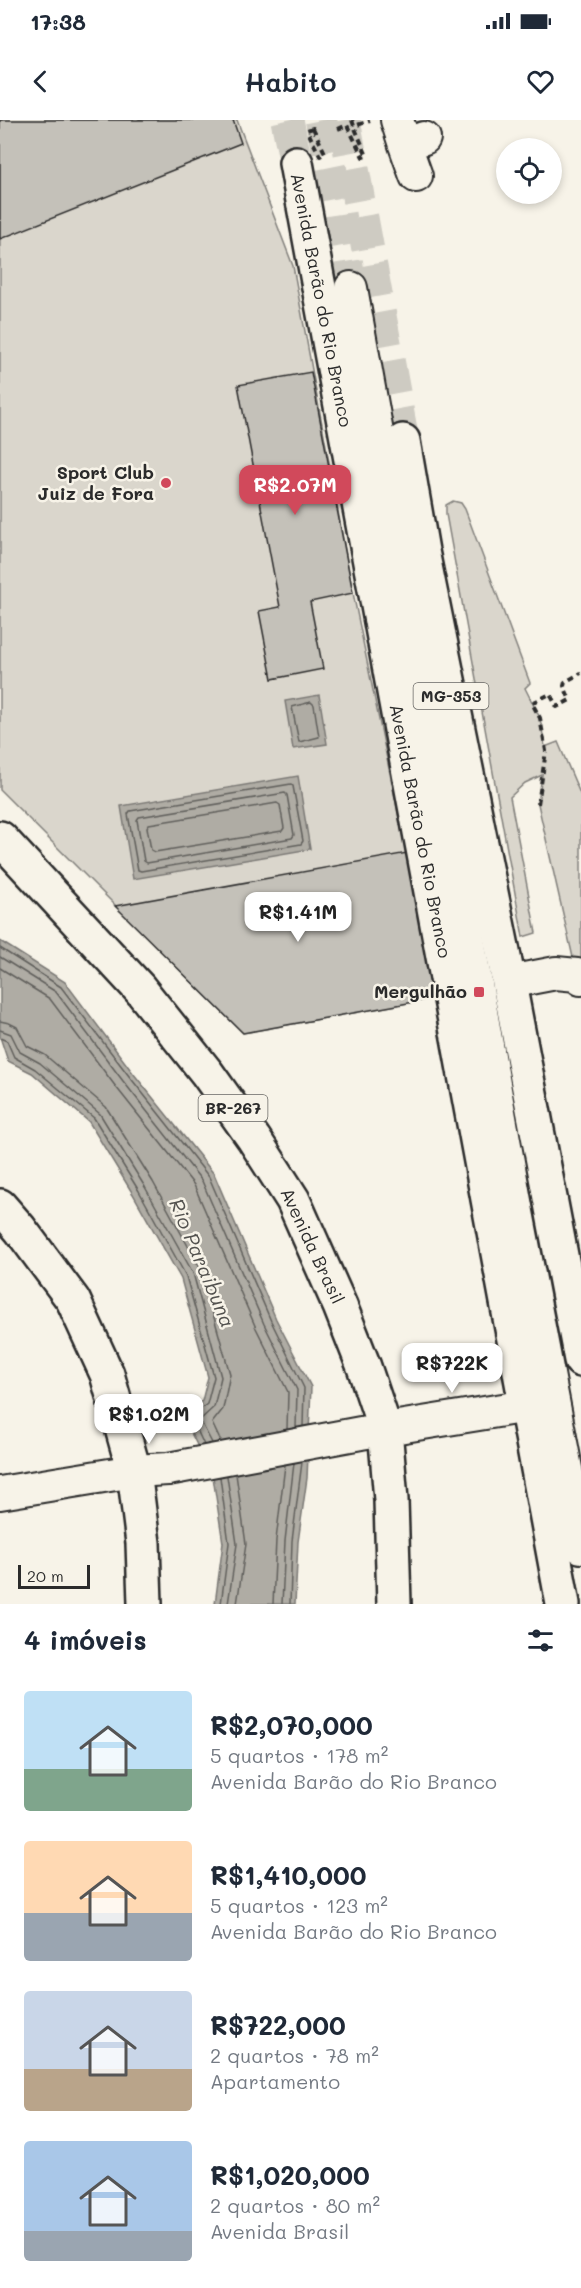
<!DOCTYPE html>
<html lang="pt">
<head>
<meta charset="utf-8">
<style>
	body { margin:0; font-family:Mali,sans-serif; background:#f6f6f7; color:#1f2937; height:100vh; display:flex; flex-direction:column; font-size:22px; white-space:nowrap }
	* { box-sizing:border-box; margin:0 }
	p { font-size:20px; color:#747a83 }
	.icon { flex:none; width:33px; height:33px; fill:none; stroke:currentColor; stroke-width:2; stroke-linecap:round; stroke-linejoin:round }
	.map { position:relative; height:1484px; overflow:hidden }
	.details { display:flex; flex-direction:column; background:#fff; flex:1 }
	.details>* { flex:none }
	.controls { position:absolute; left:496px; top:18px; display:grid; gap:12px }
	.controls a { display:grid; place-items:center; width:66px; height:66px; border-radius:50%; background:#fff; box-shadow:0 3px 9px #0003; font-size:30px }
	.scale { position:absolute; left:18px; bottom:15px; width:72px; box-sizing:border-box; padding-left:6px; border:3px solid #2b2b2b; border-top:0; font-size:16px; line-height:21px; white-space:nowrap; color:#2b2b2b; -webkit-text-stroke:4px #f7f3e8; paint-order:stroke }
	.price { position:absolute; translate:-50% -51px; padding:0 14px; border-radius:12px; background:#fff; color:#222; font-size:20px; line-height:39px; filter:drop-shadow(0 2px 3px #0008) }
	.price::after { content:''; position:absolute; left:50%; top:36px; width:18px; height:14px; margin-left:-9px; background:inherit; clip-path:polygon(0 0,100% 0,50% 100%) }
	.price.selected { background:#d1495b; color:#fff }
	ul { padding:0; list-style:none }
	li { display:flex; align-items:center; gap:18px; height:150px; padding:0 24px }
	li span { display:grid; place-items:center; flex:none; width:168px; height:120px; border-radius:6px; color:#555 }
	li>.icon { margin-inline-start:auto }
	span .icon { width:72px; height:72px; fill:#fffc; stroke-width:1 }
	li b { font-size:26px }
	h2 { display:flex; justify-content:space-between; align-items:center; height:72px; padding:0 24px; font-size:26px }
	.status { display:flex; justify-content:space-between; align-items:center; height:42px; padding:0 30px; background:#fff; direction:ltr }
	.status svg { height:16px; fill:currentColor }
	header { display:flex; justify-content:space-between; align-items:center; height:78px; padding:0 24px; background:#fff; font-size:27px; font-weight:600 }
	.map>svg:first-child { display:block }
	.green { fill:#dad6cc; stroke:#82807c; stroke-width:1.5 }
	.water { fill:#afaca4; stroke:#7a7874; stroke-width:1.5 }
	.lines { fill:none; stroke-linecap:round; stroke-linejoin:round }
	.shore { stroke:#605f5b; stroke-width:1.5 }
	.building { fill:#c4c1b9; stroke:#2b2b2b; stroke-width:1.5 }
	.minor-tunnel { stroke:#cecbc2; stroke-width:32; stroke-dasharray:32 16; stroke-linecap:butt }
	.major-tunnel { stroke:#cecbc2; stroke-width:33; stroke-dasharray:33 16; stroke-linecap:butt }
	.minor-casing { stroke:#2b2b2b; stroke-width:36 }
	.major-casing { stroke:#2b2b2b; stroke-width:38 }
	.highway-casing { stroke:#2b2b2b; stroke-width:38 }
	.path { stroke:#2b2b2b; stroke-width:4; stroke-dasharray:6 4.5; stroke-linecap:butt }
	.minor { stroke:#f7f3e8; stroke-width:32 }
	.major { stroke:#f7f3e8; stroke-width:33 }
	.highway { stroke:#f7f3e8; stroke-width:33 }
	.poi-dot { fill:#d1495b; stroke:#f7f3e8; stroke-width:2 }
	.labels { text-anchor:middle; stroke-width:5; stroke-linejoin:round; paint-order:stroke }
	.shield { fill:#f7f3e8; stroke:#686764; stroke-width:1.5 }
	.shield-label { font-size:16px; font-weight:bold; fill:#2b2b2b }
	.street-label { font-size:18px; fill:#2b2b2b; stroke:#f7f3e8 }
	.poi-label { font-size:18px; font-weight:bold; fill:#2b2b2b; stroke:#f7f3e8; text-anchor:end }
	.water-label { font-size:20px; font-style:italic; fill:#53524f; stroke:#f7f3e8 }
</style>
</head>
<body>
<div class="status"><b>17:38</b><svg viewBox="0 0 49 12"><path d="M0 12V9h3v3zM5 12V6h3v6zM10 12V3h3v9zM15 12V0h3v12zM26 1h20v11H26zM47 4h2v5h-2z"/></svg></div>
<header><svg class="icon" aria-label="back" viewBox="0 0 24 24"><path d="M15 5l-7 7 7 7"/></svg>Habito<svg class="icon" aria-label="heart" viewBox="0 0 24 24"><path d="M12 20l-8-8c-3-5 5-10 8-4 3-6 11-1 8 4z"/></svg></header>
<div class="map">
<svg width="581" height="1484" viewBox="0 0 581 1484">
	<rect width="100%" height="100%" fill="#f7f3e8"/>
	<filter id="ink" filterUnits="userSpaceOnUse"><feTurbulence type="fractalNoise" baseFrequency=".0167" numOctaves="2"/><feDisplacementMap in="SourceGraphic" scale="12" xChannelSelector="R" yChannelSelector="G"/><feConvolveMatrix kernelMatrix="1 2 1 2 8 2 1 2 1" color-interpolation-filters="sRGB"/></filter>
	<g filter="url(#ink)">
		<!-- green -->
		<path class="green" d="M0,0H237L293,146L353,473L436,878L243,913L0,670Z
			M453,381L461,383L465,389L530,563L525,568L540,598L545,627L558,622L581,676V859L577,855L538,684L542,655L525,663L510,677L536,813L523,817L446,394V385Z"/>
		<!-- water -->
		<path class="water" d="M319,575L327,624L293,629L285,581Z
			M298,656L310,729L133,759L121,686Z
			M0,821L65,862L133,953L214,1054L276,1199L311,1267L307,1358L298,1422L295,1484H215L223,1423L213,1357L182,1295L202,1281L208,1257L181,1159L133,1074L89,1002L32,953L8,941L0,917Z"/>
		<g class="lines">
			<!-- shore -->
			<path class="shore" d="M311,582L314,585L319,617L299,622L292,587Z
				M291,664L293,666L303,721L301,724L141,751L138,750L128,694L130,691Z
				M285,673L287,675L294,715L292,718L147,743L144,741L137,700L139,697Z
				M277,683L280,685L284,708L282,711L155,732L151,730L147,707L149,704Z
				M0,828L61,867L129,956L209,1057L271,1201L304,1268L303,1306
				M0,837L56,872L123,961L202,1061L264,1204L297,1270L296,1308
				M0,848L50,879L116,967L194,1065L256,1208L288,1272L287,1309
				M0,901L9,903L17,907L27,926L45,935L106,987L153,1062L200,1148L230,1254L223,1289L212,1303L221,1322
				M0,910L11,914L20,932L40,943L100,994L145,1067L193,1153L221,1257L214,1287L200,1300L212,1323
				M0,918L7,921L14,937L35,949L94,998L139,1071L186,1156L214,1257L207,1284L191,1297L204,1325
				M236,1354L246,1424L237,1484
				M227,1356L237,1424L228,1484
				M220,1357L229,1423L221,1484
				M273,1484L276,1420L285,1345
				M282,1484L285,1421L294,1343
				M290,1484L292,1421L302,1342"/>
		</g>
		<!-- building -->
		<path class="building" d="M0,0H233L241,23L0,119Z
			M311,252L353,473L310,482L323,549L272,559L259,491L280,487L238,265Z
			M407,733L436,878L243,913L115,786Z"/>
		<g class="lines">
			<!-- minor-tunnel -->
			<path class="minor-tunnel" d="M321,0L338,84L351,168"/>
			<!-- major-tunnel -->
			<path class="major-tunnel" d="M287,0L296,43
				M344,0L403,321"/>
			<defs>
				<path id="minor" d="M397,0L405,25L424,18
					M405,25L416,56
					M351,168L517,1092L581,1427
					M509,862L556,853L577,855L581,859
					M0,1373L134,1351L168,1349L361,1313L552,1282"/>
				<path id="major" d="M296,43L563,1484
					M403,321L422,431L503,832L581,1240"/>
				<path id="highway" d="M0,718L140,869L207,953L254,1019L293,1080L340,1186L364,1247L385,1309L391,1380L394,1484
					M0,1086L20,1109L73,1180L107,1254L134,1351L143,1423L145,1484"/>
			</defs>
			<!-- minor casing -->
			<use href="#minor" class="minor-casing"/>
			<!-- major casing -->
			<use href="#major" class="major-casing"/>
			<!-- highway casing -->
			<use href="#highway" class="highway-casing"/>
			<!-- path -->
			<path class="path" d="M352,0L354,6L370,1
				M313,8L325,33L320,36L307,10Z
				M338,9L347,5L363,37L367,36L354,6
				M538,684L546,631L540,598L532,583L550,574L557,587L570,580L564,566L565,562L581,553"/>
			<!-- minor -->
			<use href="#minor" class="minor"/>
			<!-- major -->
			<use href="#major" class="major"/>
			<!-- highway -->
			<use href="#highway" class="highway"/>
		</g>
	</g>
	<!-- markers -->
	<g class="poi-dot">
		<circle cx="166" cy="363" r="6"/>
		<rect x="473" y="866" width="12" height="12" rx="3"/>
	</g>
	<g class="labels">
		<!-- shield labels -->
		<g class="shield">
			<rect x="413.5" y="563" width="75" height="26" rx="4.5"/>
			<rect x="198.5" y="975" width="69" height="26" rx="4.5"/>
		</g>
		<g class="shield-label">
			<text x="451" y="582">MG-353</text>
			<text x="233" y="994">BR-267</text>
		</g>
		<!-- street labels -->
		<g class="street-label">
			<text transform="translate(321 180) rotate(79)" y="6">Avenida Barão do Rio Branco</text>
			<text transform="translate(420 711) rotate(79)" y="6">Avenida Barão do Rio Branco</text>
			<text transform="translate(312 1126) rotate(65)" y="6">Avenida Brasil</text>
		</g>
		<!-- poi labels -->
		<g class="poi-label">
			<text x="154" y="359">Sport Club<tspan x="154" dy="21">Juiz de Fora</tspan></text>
			<text x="467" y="878">Mergulhão</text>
		</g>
		<!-- water labels -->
		<g class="water-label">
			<text transform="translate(202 1143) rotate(67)" y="7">Rio Paraibuna</text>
		</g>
	</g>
</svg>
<div class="controls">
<a><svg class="icon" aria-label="locate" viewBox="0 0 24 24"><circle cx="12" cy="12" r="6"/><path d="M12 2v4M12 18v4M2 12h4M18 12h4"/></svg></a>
</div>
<div class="scale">20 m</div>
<b class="price selected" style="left:295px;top:396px">R$2.07M</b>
<b class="price" style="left:298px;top:823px">R$1.41M</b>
<b class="price" style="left:452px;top:1274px">R$722K</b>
<b class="price" style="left:149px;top:1325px">R$1.02M</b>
</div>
<section class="details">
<h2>4 imóveis<svg class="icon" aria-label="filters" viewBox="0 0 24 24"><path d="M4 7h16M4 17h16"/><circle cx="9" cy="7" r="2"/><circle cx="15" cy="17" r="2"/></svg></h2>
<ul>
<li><span style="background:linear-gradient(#bfe0f5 65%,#7fa58c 0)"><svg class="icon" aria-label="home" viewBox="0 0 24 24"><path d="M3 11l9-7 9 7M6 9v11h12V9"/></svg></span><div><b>R$2,070,000</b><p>5 quartos · 178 m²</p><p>Avenida Barão do Rio Branco</p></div></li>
<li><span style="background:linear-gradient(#ffd9b3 60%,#9aa5b1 0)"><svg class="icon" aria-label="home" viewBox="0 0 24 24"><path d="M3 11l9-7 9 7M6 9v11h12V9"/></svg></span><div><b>R$1,410,000</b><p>5 quartos · 123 m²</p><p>Avenida Barão do Rio Branco</p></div></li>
<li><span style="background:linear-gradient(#c9d6e8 65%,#b9a48a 0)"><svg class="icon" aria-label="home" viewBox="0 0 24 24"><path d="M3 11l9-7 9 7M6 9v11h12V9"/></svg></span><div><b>R$722,000</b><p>2 quartos · 78 m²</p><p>Apartamento</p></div></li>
<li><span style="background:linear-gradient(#a9c7e8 75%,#9aa5b1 0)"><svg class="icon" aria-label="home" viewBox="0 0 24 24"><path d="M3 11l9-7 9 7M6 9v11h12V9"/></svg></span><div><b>R$1,020,000</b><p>2 quartos · 80 m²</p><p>Avenida Brasil</p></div></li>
</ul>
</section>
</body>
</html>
